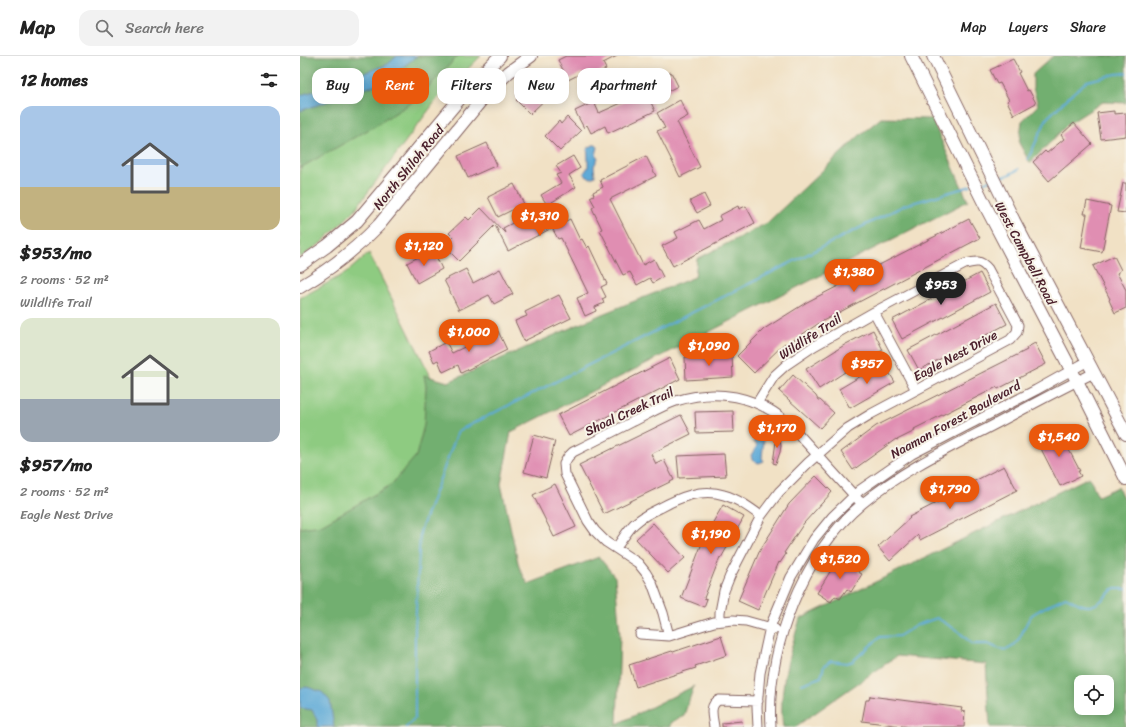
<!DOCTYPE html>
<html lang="en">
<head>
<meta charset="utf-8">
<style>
	body { margin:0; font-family:Sriracha,sans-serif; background:#f2f2f2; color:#222; height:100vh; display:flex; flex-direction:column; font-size:15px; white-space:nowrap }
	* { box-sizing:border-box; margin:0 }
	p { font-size:13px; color:#767676 }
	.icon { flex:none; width:22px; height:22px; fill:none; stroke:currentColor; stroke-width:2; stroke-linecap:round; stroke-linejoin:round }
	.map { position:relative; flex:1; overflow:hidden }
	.sheet { display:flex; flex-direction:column; background:#fff; width:300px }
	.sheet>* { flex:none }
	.hud { position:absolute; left:12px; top:12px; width:380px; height:36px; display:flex; gap:8px }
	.fabs { position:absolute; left:774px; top:619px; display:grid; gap:8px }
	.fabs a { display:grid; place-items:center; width:40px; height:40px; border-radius:8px; background:#fff; box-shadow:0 2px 10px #0003; font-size:20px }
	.price { position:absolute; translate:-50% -34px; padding:0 9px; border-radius:14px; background:#ea580c; color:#fff; font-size:13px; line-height:26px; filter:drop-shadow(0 1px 2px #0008) }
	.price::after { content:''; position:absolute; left:50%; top:24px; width:12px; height:9px; margin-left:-6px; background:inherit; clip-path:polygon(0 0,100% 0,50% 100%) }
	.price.active { background:#222; color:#fff }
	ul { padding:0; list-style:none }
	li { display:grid; align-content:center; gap:8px; height:212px; padding:0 20px }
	li span { display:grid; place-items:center; height:124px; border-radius:12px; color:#555 }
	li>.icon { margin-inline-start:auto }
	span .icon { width:72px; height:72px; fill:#fffc; stroke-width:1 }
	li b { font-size:17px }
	h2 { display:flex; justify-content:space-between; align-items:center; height:48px; padding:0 20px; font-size:17px }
	.chip { padding:0 14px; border-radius:12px; background:#fff; box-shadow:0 2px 10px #0003; font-size:14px; line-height:36px }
	.chip.active { background:#ea580c; color:#fff }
	header { display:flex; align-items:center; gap:24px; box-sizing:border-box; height:56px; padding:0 20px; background:#fff; border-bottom:1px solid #e0e0e0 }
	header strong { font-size:19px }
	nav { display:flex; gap:22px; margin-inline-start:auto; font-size:14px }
	.search { width:280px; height:36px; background:#f2f2f2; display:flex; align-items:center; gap:10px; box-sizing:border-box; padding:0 14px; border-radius:12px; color:#767676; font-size:15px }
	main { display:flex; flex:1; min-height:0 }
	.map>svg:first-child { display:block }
	.green { fill:#8ecb81; stroke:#6c7556 }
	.forest { fill:#72af6f; stroke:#5e674d; fill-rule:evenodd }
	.water { fill:#5eaad7; stroke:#546481 }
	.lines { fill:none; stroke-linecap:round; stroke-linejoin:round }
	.stream { stroke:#5eaad7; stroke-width:2 }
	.building { fill:#e08eb2 }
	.minor-casing { stroke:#846361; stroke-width:11 }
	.major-casing { stroke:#846361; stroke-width:14 }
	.minor { stroke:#fff; stroke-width:9 }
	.major { stroke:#fff; stroke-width:12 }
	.labels { text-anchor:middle; stroke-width:4; stroke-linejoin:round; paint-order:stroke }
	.street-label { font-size:13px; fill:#4a1f2b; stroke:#f7f3e8 }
</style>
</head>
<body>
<header>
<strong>Map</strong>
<div class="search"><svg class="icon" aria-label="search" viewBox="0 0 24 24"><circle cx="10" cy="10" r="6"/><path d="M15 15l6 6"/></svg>Search here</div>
<nav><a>Map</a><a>Layers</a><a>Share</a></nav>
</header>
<main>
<section class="sheet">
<h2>12 homes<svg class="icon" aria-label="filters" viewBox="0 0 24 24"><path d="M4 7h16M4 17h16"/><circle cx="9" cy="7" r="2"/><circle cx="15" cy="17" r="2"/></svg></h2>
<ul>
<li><span style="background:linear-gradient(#a9c7e8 65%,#c2b280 0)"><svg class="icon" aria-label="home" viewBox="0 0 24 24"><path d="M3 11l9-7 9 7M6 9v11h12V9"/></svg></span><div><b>$953/mo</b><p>2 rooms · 52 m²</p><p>Wildlife Trail</p></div></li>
<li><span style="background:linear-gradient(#dfe7d0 65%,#9aa5b1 0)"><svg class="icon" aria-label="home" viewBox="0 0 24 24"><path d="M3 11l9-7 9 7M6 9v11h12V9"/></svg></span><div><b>$957/mo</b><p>2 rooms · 52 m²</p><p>Eagle Nest Drive</p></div></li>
</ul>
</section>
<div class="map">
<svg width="826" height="671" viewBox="0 0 826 671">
	<rect width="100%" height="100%" fill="#f7f3e8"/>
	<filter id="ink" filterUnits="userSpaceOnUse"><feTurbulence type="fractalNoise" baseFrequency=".025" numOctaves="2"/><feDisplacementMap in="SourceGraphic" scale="8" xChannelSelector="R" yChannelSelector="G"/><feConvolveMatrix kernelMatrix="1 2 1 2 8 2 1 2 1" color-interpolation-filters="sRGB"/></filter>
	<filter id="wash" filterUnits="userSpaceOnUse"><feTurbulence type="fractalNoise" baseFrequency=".012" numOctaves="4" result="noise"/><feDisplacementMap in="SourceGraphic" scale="16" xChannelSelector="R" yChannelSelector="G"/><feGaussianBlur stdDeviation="0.9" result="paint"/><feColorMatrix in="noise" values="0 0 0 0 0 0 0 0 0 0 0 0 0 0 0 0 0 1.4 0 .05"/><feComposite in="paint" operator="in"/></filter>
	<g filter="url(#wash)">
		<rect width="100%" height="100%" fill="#f1e1c5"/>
		<!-- green -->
		<path class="green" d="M105,0H181L137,43L54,155L21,187L0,202V45Z
			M69,197L158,375L0,671V242L46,217Z"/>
		<!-- forest -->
		<path class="forest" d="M0,0H158L117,43L75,70L0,112Z
			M753,0H826V47L803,46L768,68L730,107L719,87L722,65L738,49L733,32V18Z
			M581,62L632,63L668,145L211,376L201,428L219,511L228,528L299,501L315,521L320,579L317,668L394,630L384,659L370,667V671H0V472L21,469L91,429L116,400L124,369L126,330L124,319L148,326L302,258L395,221L397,203L467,167L561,78Z
			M789,421L798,440L818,431L826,448V671H690L686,608L597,600L495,671H483C478,635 489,598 500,563ZM781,626H807V652H781Z"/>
		<!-- water -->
		<path class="water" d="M97,0H117L84,26L0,55V39L18,34L88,8Z
			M293,89H296L298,91L296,99L298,102L294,110L295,120L291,122L287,121L284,117C285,115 287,113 288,111C288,108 288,97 287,93Z
			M460,382L464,383L462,402L464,405L459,407L452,404L451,399L457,390L455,386H453L456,383Z
			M7,631L22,636L30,645L34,671H17V664L12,654L0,652V632Z"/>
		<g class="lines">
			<!-- stream -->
			<path class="stream" d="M728,103L747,62L773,37L787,25L816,18L826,17
				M698,122L708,119L719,113
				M679,128L690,124
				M502,628L521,621L524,610L531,605L547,607L553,605L580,581L599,580L617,569L637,562L658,575L672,588C677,588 682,588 687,588C694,589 700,596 708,593C721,588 723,570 731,560C733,557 760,543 766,541C790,555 794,553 813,533H826
				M106,671L115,662V574L120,476L158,375L605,149L671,130"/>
		</g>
		<g id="blocks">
			<!-- building -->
			<path class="building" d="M266,0H317L303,7L306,13L285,23L282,17L268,24L258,4Z
				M713,3L720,16L718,17L727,35L729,34L736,47L714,59L707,45L709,44L700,27L697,28L690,14Z
				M371,16L378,30L364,37L357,23Z
				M238,18L255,34L230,58L216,44L219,42L216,39Z
				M346,36L355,55L308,77L305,70L291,77L287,69L284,72L275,55L294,46L299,57Z
				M380,44L388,60L377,66L400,111L380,121L357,75L365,72L357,57Z
				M814,55V58L826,57V80L801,83L797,57Z
				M267,61L281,75L260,95L245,80L259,65L261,68Z
				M774,67L792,88L749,125L733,106L745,95L747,97L764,83L761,79Z
				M187,87L197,109L168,122L158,100Z
				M273,100L280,112L269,119L276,131L252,146L258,158L262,156L266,165L270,163L280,184L282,183L287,192L289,190L307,228L301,231L306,241L302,243L304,247L295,251L296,255L285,260L277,242L288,237L261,182L258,183L252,172L208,195L195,169L159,205L144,190L153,181L149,177L166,161L169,164L181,152L205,177L203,172L247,149L241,139L261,127L256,119L261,117L256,110Z
				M346,100L356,120L310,143L343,209L354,203L363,221L353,227L350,222L337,229L330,216L323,219L300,174L302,173L292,152L295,150L290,141L294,139L293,136L303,131L300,124Z
				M823,127H826V157L817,156Z
				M214,128L224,148L198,161L188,141Z
				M404,138L410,150L397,157L390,145Z
				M787,145L811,150L802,196L781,192L787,158H784Z
				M438,150L439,153L446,150L455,167L373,210L362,190L378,182L375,176L399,164L404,173L421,164L419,160Z
				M669,163L680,182L521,266L486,289L485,287L454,317L437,300L464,273L507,246Z
				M134,196L142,213L117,227L107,207L124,198L126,200Z
				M814,200L821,214L817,217L826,234V252L815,257L809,244L810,243L793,210Z
				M166,213L173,227L200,213L213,238L194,248L189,239L159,254L144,224Z
				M680,217L690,236L602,283L592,264Z
				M259,239L271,262L224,285L215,265L227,260L225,256Z
				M696,247L707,268L619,314L608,294Z
				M573,274L583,294L550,311L551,312L519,333L506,313L546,288Z
				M198,275L207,294L161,317L158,309L143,316L138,304L134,306L129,295L146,286L152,297Z
				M735,287L746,308L698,333L697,331L642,359L614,373L615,375L597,384L596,383L553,414L541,396L576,370L727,294L726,292Z
				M432,299L433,321L386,324L385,301Z
				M370,302L380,323L269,380L258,359Z
				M583,307L595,326L550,352L539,333Z
				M493,319L516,340L518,344H520L534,357L520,372L479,335Z
				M433,355L434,376L396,377L395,356Z
				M381,359L391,378L351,398L356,408L364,404L374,424L304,458L279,409Z
				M759,375L780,415H778L781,420L760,430L737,385Z
				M477,378H479L481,390L480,396L476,408L473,407Z
				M234,379L255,385L246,422L224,416Z
				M424,398L426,420L379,422L377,400Z
				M704,410L717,434L620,484L618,479L590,505L578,491L610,462L609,461L638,446L637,444Z
				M516,420L532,436L504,467L484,497L486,498L480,507L479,506L458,554L438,545L460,494L489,448Z
				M255,428L276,471L254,481L233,439Z
				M423,449L444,461L421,502L420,501L404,542L407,543L404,551L381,542L404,482Z
				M353,467L385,502L368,517L336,483Z
				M539,501L545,505L547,503L553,506L551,509L559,514L558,516L562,518L551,536L547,533L540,543L535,540L531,546L517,537Z
				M421,580L427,599L395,610L396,612L386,615L336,631L329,609L372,595L373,596Z
				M570,640L662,652L661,655L665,656L664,671H610L562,665L566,644H569Z
				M442,665L443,671H422V667Z"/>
		</g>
	</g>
	<g filter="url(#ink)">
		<use href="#blocks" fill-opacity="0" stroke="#846361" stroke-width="1"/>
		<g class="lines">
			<defs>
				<path id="minor" d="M574,256L616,334
					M316,492C322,484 327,475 334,468C342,461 351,456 360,452C380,441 402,432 424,439C438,443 450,452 461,460
					M420,565V556L424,535L430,520L461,460L479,436L508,407L548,372L571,358L710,284L717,276L718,269L688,213C680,204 677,205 665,208L574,256L514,290L486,309L474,320L457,347
					M340,578L369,580L414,566L433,564L446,565L475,573
					M369,580L363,557L352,527L346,517L338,507L306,486L295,475L288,465L265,418L264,408L268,401L273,396C293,386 313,376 332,366C347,359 361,350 376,345C408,335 441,337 470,354C478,358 485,365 492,371L562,448
					M414,671C413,662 408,649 419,644L458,645
					M458,671L457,651L460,617L470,571L491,521L514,483L532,461L560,434L612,398L736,334L788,305
					M471,671C466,593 503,497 563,447C599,417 641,396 682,375C719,356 756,335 794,317"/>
				<path id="major" d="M611,0L687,153L777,325L826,423
					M633,0L714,165L826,378
					M0,209L27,190L57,165L173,27L200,0
					M0,231C29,214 56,193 79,169L188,36L209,16L231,0"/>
			</defs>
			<!-- minor casing -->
			<use href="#minor" class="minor-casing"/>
			<!-- major casing -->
			<use href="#major" class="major-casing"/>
			<!-- minor -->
			<use href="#minor" class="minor"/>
			<!-- major -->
			<use href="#major" class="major"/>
		</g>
	</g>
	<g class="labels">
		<!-- street labels -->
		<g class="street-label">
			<text transform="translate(108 111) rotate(-51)" y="5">North Shiloh Road</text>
			<text transform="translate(726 197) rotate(62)" y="5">West Campbell Road</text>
			<text transform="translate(510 280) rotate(-33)" y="5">Wildlife Trail</text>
			<text transform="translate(655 299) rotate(-28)" y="5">Eagle Nest Drive</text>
			<text transform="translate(329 355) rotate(-25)" y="5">Shoal Creek Trail</text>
			<text transform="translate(655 363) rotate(-29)" y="5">Naaman Forest Boulevard</text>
		</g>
	</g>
</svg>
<div class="fabs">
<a><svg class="icon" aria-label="locate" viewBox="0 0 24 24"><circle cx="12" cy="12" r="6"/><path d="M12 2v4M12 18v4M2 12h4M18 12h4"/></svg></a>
</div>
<b class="price" style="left:240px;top:181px">$1,310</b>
<b class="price" style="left:124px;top:211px">$1,120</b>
<b class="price" style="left:554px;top:237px">$1,380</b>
<b class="price active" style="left:641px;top:250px">$953</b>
<b class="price" style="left:169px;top:297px">$1,000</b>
<b class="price" style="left:409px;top:311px">$1,090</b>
<b class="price" style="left:567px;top:329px">$957</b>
<b class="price" style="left:477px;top:393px">$1,170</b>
<b class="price" style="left:759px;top:402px">$1,540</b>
<b class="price" style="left:650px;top:454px">$1,790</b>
<b class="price" style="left:411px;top:499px">$1,190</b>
<b class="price" style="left:540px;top:524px">$1,520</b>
<div class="hud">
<a class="chip">Buy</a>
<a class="chip active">Rent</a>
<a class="chip">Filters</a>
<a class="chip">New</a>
<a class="chip">Apartment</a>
</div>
</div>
</main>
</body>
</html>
